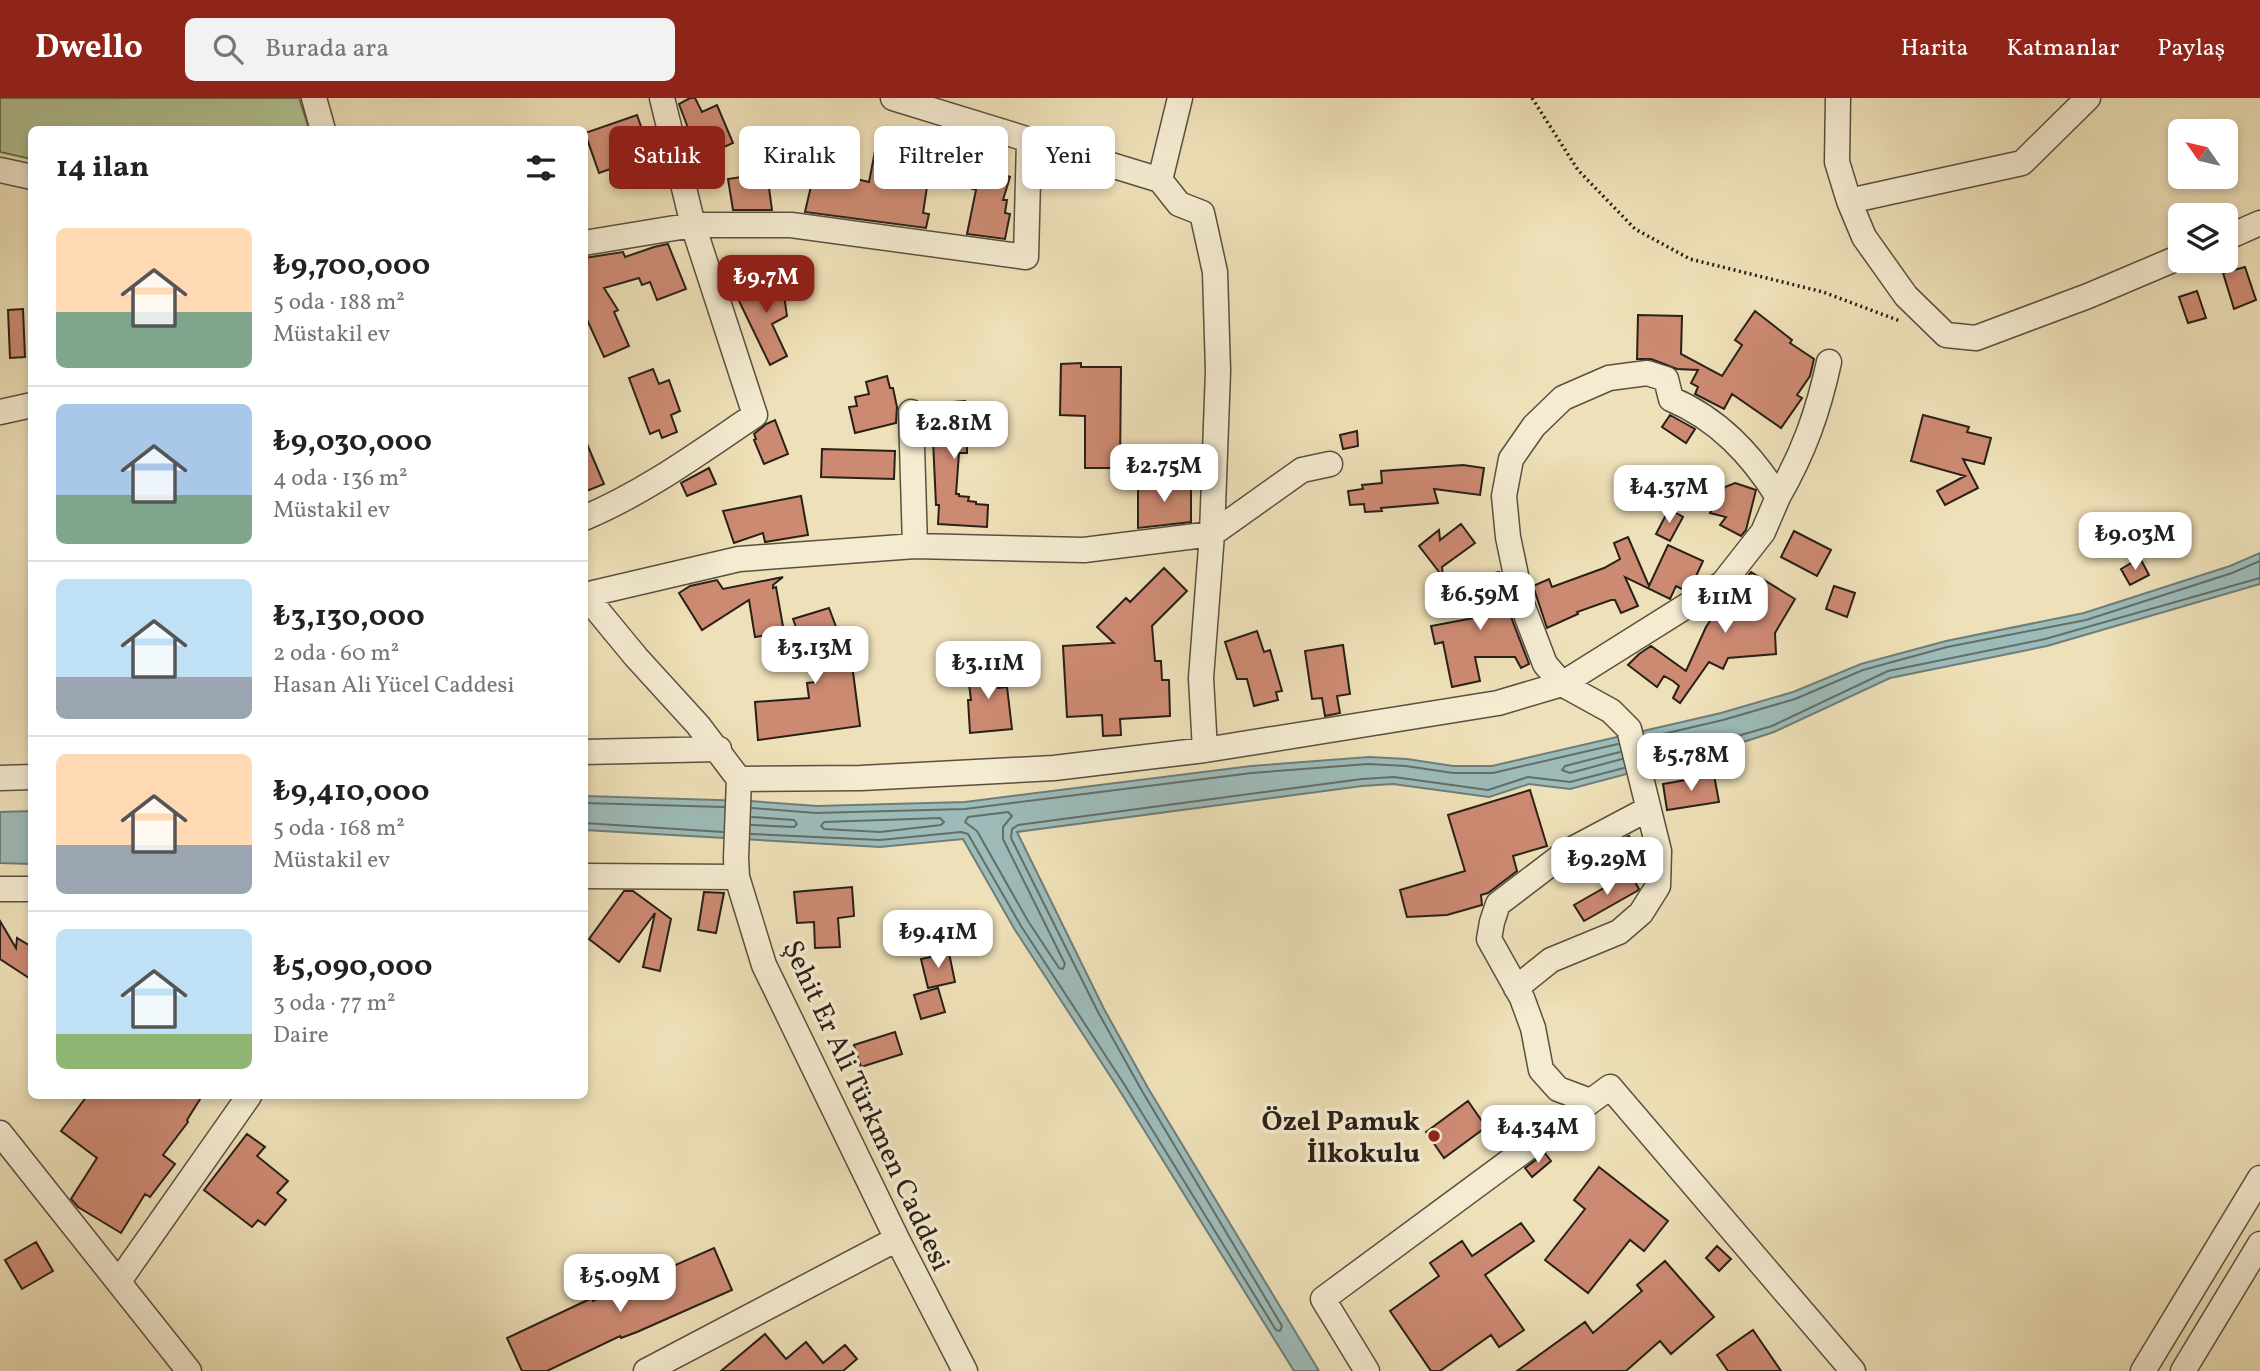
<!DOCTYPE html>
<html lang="tr">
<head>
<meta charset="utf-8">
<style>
	body { margin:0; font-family:Vollkorn,serif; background:#f2f2f2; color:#222; height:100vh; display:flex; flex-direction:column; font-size:26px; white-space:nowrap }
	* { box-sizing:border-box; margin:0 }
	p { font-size:23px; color:#767676 }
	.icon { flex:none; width:38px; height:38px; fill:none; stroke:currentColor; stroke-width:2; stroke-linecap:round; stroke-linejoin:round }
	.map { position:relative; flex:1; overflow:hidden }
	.panel { position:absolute; left:28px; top:28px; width:560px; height:973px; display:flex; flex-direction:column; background:#fff; border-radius:10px; box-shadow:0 4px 10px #0003 }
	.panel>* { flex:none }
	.guide { position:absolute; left:609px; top:28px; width:665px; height:63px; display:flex; gap:14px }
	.needle { width:46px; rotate:304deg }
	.tools { position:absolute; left:2168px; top:21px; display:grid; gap:14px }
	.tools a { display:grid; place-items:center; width:70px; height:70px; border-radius:10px; background:#fff; box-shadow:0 4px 10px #0003; font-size:35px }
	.price { position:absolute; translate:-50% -60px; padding:0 16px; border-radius:14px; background:#fff; color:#222; font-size:23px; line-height:46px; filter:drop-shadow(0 2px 4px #0008) }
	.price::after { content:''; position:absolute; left:50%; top:42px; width:21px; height:16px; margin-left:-10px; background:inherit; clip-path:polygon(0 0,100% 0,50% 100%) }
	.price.current { background:#8f2418; color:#fff }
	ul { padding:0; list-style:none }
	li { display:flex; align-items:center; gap:21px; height:175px; padding:0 28px }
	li+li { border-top:2px solid #e0e0e0 }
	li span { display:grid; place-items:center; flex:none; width:196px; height:140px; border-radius:10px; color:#555 }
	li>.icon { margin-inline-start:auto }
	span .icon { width:84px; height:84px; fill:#fffc; stroke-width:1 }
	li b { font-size:30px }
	h2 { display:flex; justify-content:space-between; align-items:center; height:84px; padding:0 28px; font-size:30px }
	.tag { padding:0 24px; border-radius:10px; background:#fff; box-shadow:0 4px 10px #0003; font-size:24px; line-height:63px }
	.tag.current { background:#8f2418; color:#fff }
	header { display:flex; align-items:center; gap:42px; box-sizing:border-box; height:98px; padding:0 35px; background:#8f2418; color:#fff }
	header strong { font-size:33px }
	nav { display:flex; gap:38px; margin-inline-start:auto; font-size:24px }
	.search { width:490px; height:63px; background:#f2f2f2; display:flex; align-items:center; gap:18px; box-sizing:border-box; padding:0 24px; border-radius:10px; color:#767676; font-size:26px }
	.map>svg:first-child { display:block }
	.green { fill:#b3c393; stroke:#6e7256; stroke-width:2 }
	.water { fill:#9dbbb9; stroke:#6f7d79; stroke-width:2 }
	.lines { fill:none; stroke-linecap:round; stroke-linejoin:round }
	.shore { stroke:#636e68; stroke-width:2 }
	.building { fill:#cd8a73; stroke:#292018; stroke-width:2 }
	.minor-casing { stroke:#5a5040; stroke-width:27 }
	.path { stroke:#292018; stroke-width:3.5; stroke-dasharray:2 3.5; stroke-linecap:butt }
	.minor { stroke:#f4ebd1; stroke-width:24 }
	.poi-dot { fill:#8f2418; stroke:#f4ebd1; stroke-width:2.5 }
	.labels { text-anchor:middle; stroke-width:7; stroke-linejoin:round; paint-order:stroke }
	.street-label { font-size:28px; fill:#292018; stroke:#f4ebd1 }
	.poi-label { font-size:28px; font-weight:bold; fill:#292018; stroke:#f4ebd1; text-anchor:end }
</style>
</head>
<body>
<header>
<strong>Dwello</strong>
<div class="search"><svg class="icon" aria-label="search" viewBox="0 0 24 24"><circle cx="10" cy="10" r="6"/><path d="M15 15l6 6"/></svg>Burada ara</div>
<nav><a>Harita</a><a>Katmanlar</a><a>Paylaş</a></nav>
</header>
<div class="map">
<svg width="2260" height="1273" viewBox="0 0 2260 1273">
	<rect width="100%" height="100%" fill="#eee0b8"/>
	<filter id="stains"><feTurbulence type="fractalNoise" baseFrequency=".00286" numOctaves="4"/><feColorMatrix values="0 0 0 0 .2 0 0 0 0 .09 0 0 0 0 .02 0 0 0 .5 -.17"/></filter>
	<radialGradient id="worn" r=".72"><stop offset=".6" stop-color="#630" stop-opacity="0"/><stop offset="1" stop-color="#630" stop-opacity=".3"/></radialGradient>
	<!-- green -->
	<path class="green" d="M0,0H299L309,31L32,32L31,61L0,54Z"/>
	<!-- water -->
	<path class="water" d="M2260,455V486L2047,548L1890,580L1774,634L1728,649L1570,691L1529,686L1489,699L1393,686L1362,688L1017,734L1104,911L1148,990L1319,1273H1294L1118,990L1015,832L963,741L880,749L585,732V698L750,703L817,708L965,704L1251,668L1369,659L1407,661L1453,668H1492L1721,615L1793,594L1861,566L1946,543L2084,515L2230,468Z
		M31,713V766L0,765V714Z"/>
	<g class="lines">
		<!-- shore -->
		<path class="shore" d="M1646,640L1723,622L1795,601L1863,572L1947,549L2086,522L2232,475L2260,463
			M1620,654L1565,668L1562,672L1570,675L1622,661
			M1651,663L1772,628L1888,573L2045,541L2260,480
			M584,705L724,709
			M752,710L816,715L965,711L1252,675L1368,666L1406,668L1453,675H1493L1618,646
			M1008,714L1012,718L1003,729V741L1065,866L1063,871L1059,870L1028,823L977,733L965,724L968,719Z
			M940,720L944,724L941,727L880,734L824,731L821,728L824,724Z
			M584,725L723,734
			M751,727L794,729L797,726L794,722L752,719
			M751,736L880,742L961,734L968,736L1021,828L1124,986L1276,1232L1280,1233L1282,1228L1142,993L1098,914L1011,740L1012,731L1018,727L1362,681L1394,679L1488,692L1528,679L1570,684L1624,670"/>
	</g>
	<!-- building -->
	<path class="building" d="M690,0H695L702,14L717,7L733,45L708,56L706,50L697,54L679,6Z
		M637,17L651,57L599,75L585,35Z
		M878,38L932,48L931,52L1010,79L1003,102H1007L1005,115L1010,116L1005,141L967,136L976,92L929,76L923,115L929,116L926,130L805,114L815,71L869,84Z
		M767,75L772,112H733L728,81Z
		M668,146L686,191L657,202L650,184L642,187L639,180L604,190L618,212L614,214L629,248L604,259L584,215V160L623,154L625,159L654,149Z
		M2245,169L2256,202L2234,211L2223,175Z
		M776,176L783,190L787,218L772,226L787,258L770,267L739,203L746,199L743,193Z
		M2197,193L2206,220L2188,225L2179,199Z
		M23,211L25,259L10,260L8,212Z
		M1755,213L1792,242L1790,245L1814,261L1810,278L1797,297L1802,300L1781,330L1732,296L1724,311L1695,296L1698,289L1691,285L1698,272L1677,271L1651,261H1637L1638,217L1682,218L1681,256L1722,278L1742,247L1735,242Z
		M1081,265V269H1121L1120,370H1085V318L1060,317L1061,266Z
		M653,271L659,286L669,282L680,313L671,317L677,334L662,340L659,332L650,336L629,280Z
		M887,278L890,290H893L897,309L896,325L855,335L849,309L857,308L855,299L869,296L866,284Z
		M965,303L966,312L987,311L988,331L967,332V355H959L956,396H959V398L969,399L968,403L976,404V406L988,407L987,429L938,426L939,407H936L933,342H930L927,306Z
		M1670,317L1695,331L1686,345L1662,329Z
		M1923,317L1969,329L1967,334L1991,340L1984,366L1963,361L1978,390L1945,407L1937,393L1965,378L1911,363Z
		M775,322L788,356L764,366L754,342L756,341L754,336L766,326Z
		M1357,333L1358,348L1343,351L1340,337Z
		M584,339L604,386L584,394Z
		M822,351L895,353L894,381L821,379Z
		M1463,367L1484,370L1480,397L1434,391L1438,405L1381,410L1382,413L1365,414L1364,406L1350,407L1348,393L1363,391L1362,387L1382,385L1381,373Z
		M709,370L716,386L687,398L681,385Z
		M1191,384V424L1138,430V385Z
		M1735,385L1756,392L1746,432L1741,438L1720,427L1726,419L1710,415L1725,389Z
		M801,398L808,437L765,444L763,435L734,445L723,413Z
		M1669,411L1683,419L1670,443L1656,436Z
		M1461,426L1475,445L1442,469L1443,479L1419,448L1439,432L1440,442Z
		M1794,433L1831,452L1817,478L1781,459Z
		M1628,439L1649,488L1668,447L1703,463L1692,487L1684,492L1676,488L1670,501L1625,479L1638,508L1621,515L1615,502H1611L1577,514L1578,516L1547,530L1533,488L1549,481L1552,489L1604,470L1620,461L1614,445Z
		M2140,460L2149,477L2130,487L2121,471Z
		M1164,470L1187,493L1152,528L1155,563H1161L1162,582H1169L1170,618L1120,621L1121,637L1103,638L1102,617L1067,619L1063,548L1114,545L1097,529L1126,500L1130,504Z
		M1499,474L1508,511L1529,566L1521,570L1515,559H1475L1480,583L1452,589L1443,544L1435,546L1431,528L1474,520L1465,482Z
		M1751,474L1795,501L1775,535L1776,556L1728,560L1723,571L1709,564L1680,605L1673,600L1679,588L1673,583L1664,578L1657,589L1628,567L1639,556L1651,548L1686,573L1706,529L1725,501L1735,494Z
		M783,479L773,487V490L776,489L784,534L755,539L749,502L702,532L679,495L690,488L717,482L723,491Z
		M1834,488L1855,495L1847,519L1826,511Z
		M829,510L853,574L860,628L758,642L755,604L809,600L807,585L816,584L793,521Z
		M1257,533L1264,554L1270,552L1282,593L1276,594L1278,602L1254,608L1247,581H1237L1225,544Z
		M1343,547L1350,596L1337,598L1340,615L1325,618L1322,600L1312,601L1305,553Z
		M978,551L979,568L962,569L961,552Z
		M995,566L998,590L1007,589L1012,631L970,635L968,602H971L967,570Z
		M1714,677L1719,704L1667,712L1663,686Z
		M1530,692L1547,748L1513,758L1517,773L1488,795L1481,797L1482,807L1447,817L1407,819L1400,792L1465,773L1448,717Z
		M1629,738L1637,755L1617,765L1609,748Z
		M1630,775L1639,791L1637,793L1584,823L1574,807Z
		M852,789L854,818L838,820L840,849L815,850L814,824L797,825L794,794Z
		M624,793H633L671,821L660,873L643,869L655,815L619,864L589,841Z
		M704,794L724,795L716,835L698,832Z
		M0,823L16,850L17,840L32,849V882L0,861Z
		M949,855L955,884L928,890L921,861Z
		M938,890L945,914L921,921L914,897Z
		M895,934L902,956L861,969L854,947Z
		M87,998H202L187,1022L188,1024L163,1057L175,1066L150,1099L145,1096L121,1135L78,1109L71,1101L97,1060L61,1033Z
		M1468,1003L1486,1029L1444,1060L1426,1034Z
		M247,1036L265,1049L257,1058L288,1083L277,1095L286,1102L265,1127L258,1122L252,1129L204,1092Z
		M1545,1055L1551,1063L1532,1079L1525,1070Z
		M1599,1069L1668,1123L1644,1153L1630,1142L1588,1195L1545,1162L1585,1111L1574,1102Z
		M1521,1125L1534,1143L1485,1177L1524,1232L1499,1249L1491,1237L1440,1273H1431L1390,1213L1439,1178L1430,1165L1462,1143L1472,1158Z
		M36,1144L53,1173L22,1191L5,1162Z
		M1717,1148L1731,1161L1719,1173L1706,1160Z
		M714,1150L732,1192L637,1234L621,1240L620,1238L547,1273H522L507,1240L592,1200L593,1203L619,1192L621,1197L648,1185L646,1180Z
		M1665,1163L1714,1219L1671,1256L1660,1243L1626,1273H1517L1585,1224L1593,1235L1642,1193L1637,1187Z
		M1753,1232L1781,1273H1728L1717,1257Z
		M765,1236L786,1261L806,1244L823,1265L845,1247L857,1261L843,1273H721Z"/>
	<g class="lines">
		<defs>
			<path id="minor" d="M314,0L323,32
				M893,0L1160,82L1179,106L1202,115L1215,174L1218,273L1212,436L1201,580L1205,652
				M1838,0L1837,64L1849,103L1864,139L1906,198L1946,237L1976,240L2088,198L2180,159
				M0,72L32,79
				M1160,82L1180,0
				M1849,103L2022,65L2088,0
				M2226,140L2260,125
				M584,145L693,127H791L1026,159L1029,43
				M0,314L32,307
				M911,314L915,448
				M1778,399C1804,354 1818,314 1829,264
				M584,420C646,394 700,354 755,317L693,127L662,0
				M584,496L636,559L698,627L739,681L736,760L737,779L764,867L897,1141L965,1273
				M585,497L739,461L915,448L1084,452L1212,436L1302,372L1330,366
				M584,654L719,651
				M0,680L32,679
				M739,681L861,680L1054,670L1205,652L1498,605L1562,586L1723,485L1763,434L1778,399C1751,356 1718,321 1671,301L1666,281L1647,275L1609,280L1563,300L1534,328L1511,361L1504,398L1508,439L1522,506L1545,566L1562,586L1611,613L1629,631L1659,753L1658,788L1641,815L1619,834L1551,862L1516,890
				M584,778L737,779
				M0,791H32
				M1590,1003L1558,991L1541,972L1533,930L1522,900L1489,841L1492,824L1498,806L1565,755L1648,711
				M0,1035L189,1273
				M119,1183L249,998
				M646,1273L897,1141
				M1367,1273L1323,1201L1610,989L1853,1273
				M2143,1273L2260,1080
				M2183,1273L2260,1146"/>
		</defs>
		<!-- minor casing -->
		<use href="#minor" class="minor-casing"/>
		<!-- path -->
		<path class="path" d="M1532,0L1578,72L1635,131L1690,161L1823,194L1900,223"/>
		<!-- minor -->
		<use href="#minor" class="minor"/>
	</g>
	<!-- markers -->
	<circle class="poi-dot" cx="1434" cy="1038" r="7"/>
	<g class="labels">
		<!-- street labels -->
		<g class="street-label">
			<text transform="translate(868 1007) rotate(65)" y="10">Şehit Er Ali Türkmen Caddesi</text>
		</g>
		<!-- poi labels -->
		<g class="poi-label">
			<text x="1420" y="1032">Özel Pamuk<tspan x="1420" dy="32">İlkokulu</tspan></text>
		</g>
	</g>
	<rect width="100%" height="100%" filter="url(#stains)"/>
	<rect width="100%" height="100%" fill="url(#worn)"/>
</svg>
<div class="tools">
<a><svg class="needle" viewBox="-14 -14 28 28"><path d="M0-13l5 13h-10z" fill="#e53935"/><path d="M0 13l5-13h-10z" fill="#767676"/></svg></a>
<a><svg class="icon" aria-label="layers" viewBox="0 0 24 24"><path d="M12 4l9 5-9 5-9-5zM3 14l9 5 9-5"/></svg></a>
</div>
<b class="price current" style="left:766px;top:217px">₺9.7M</b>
<b class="price" style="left:954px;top:363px">₺2.81M</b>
<b class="price" style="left:1164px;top:406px">₺2.75M</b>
<b class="price" style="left:1669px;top:427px">₺4.37M</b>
<b class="price" style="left:2135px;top:474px">₺9.03M</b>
<b class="price" style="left:1480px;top:534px">₺6.59M</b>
<b class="price" style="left:1725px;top:537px">₺11M</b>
<b class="price" style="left:815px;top:588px">₺3.13M</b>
<b class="price" style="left:988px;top:603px">₺3.11M</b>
<b class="price" style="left:1691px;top:695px">₺5.78M</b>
<b class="price" style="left:1607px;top:799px">₺9.29M</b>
<b class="price" style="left:938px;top:872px">₺9.41M</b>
<b class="price" style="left:1538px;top:1067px">₺4.34M</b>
<b class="price" style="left:620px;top:1216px">₺5.09M</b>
<div class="guide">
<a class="tag current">Satılık</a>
<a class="tag">Kiralık</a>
<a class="tag">Filtreler</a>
<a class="tag">Yeni</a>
</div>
<section class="panel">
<h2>14 ilan<svg class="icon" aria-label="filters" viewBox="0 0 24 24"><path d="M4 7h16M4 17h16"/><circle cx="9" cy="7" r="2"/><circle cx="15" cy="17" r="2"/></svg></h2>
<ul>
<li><span style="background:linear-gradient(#ffd9b3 60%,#7fa58c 0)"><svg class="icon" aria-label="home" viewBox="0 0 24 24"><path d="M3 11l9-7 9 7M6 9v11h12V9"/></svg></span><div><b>₺9,700,000</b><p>5 oda · 188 m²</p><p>Müstakil ev</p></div></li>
<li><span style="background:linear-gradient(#a9c7e8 65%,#7fa58c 0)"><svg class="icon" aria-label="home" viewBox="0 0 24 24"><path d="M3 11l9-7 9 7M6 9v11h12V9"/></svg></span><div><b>₺9,030,000</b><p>4 oda · 136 m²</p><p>Müstakil ev</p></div></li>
<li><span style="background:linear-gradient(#bfe0f5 70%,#9aa5b1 0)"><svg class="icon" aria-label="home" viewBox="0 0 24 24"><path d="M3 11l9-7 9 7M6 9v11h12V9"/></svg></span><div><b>₺3,130,000</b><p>2 oda · 60 m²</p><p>Hasan Ali Yücel Caddesi</p></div></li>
<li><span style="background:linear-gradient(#ffd9b3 65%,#9aa5b1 0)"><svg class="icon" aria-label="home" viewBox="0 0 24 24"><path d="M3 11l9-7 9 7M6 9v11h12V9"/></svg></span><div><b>₺9,410,000</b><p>5 oda · 168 m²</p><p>Müstakil ev</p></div></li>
<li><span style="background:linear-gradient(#bfe0f5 75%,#8fb573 0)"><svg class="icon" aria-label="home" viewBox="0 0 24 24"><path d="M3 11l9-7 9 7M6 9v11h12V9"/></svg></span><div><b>₺5,090,000</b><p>3 oda · 77 m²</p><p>Daire</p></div></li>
</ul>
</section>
</div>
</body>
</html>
